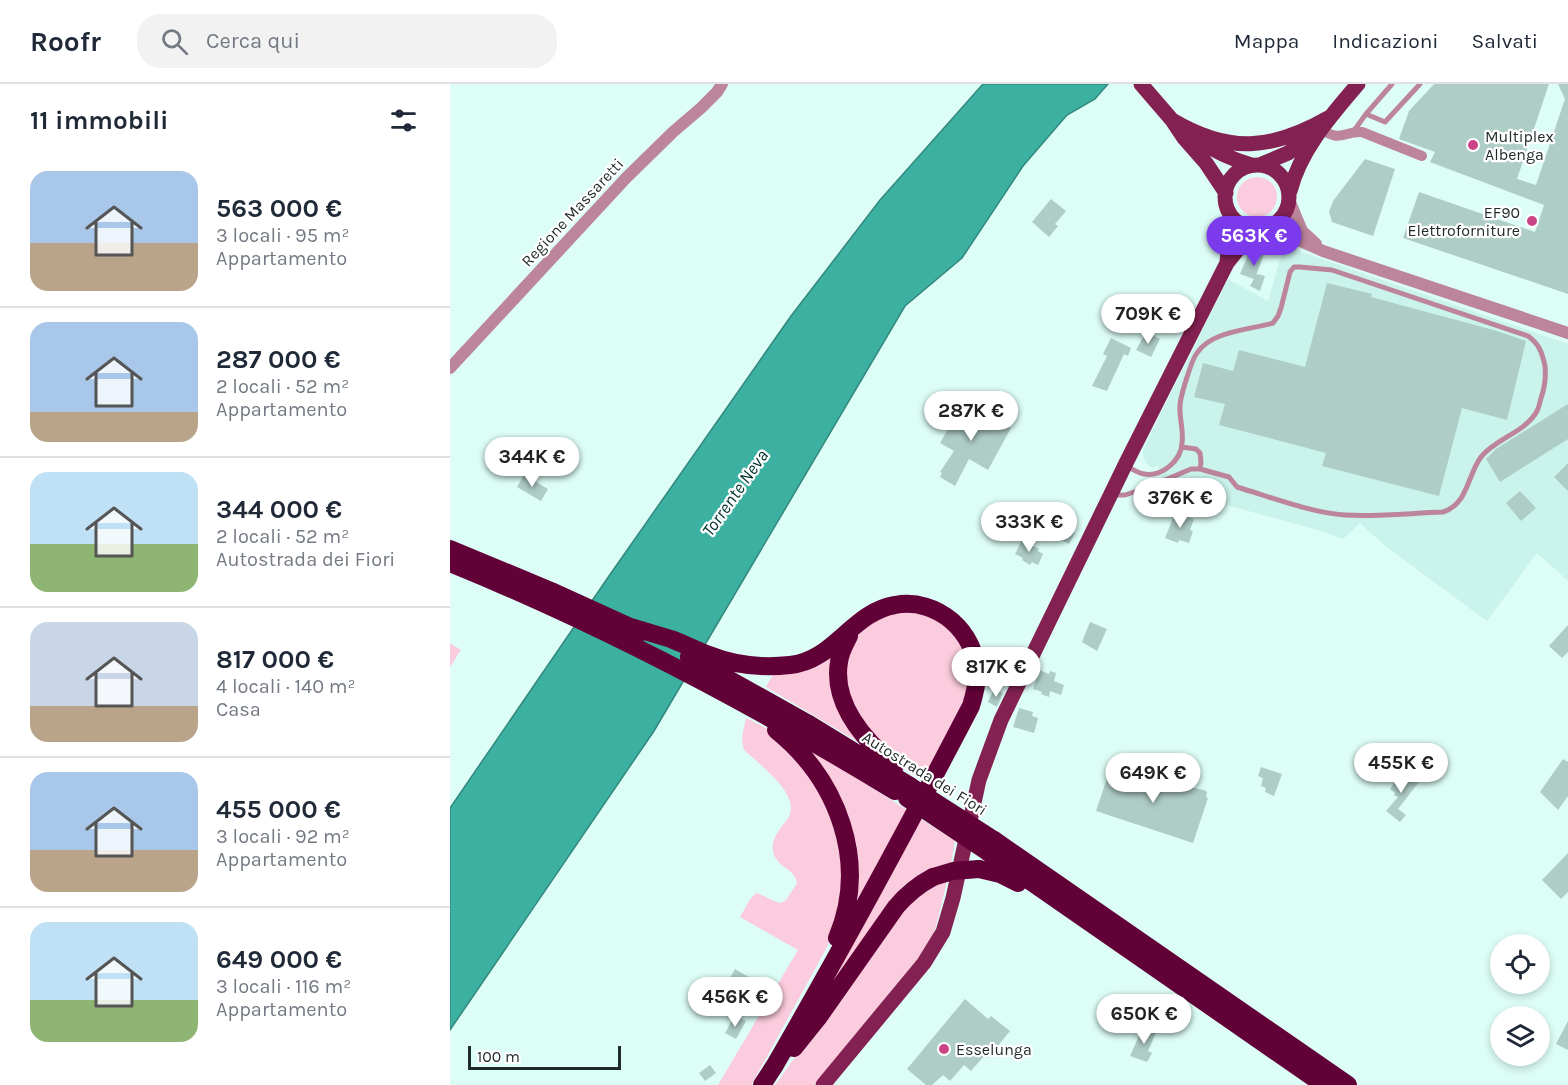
<!DOCTYPE html>
<html lang="it">
<head>
<meta charset="utf-8">
<style>
	body { margin:0; font-family:Karla,sans-serif; background:#f2f2f3; color:#1f2937; height:100vh; display:flex; flex-direction:column; font-size:22px; white-space:nowrap }
	* { box-sizing:border-box; margin:0 }
	p { font-size:20px; color:#747a83 }
	.icon { flex:none; width:33px; height:33px; fill:none; stroke:currentColor; stroke-width:2; stroke-linecap:round; stroke-linejoin:round }
	.map { position:relative; flex:1; overflow:hidden }
	.panel { display:flex; flex-direction:column; background:#fff; width:450px }
	.panel>* { flex:none }
	.controls { position:absolute; left:1040px; top:850px; display:grid; gap:12px }
	.controls a { display:grid; place-items:center; width:60px; height:60px; border-radius:50%; background:#fff; box-shadow:0 3px 9px #0003; font-size:30px }
	.scale { position:absolute; left:18px; bottom:15px; width:153px; box-sizing:border-box; padding-left:6px; border:3px solid #1f2b29; border-top:0; font-size:16px; line-height:21px; white-space:nowrap; color:#1f2b29; -webkit-text-stroke:4px #fff; paint-order:stroke }
	.price { position:absolute; translate:-50% -51px; padding:0 14px; border-radius:21px; background:#fff; color:#222; font-size:20px; line-height:39px; filter:drop-shadow(0 2px 3px #0008) }
	.price::after { content:''; position:absolute; left:50%; top:36px; width:18px; height:14px; margin-left:-9px; background:inherit; clip-path:polygon(0 0,100% 0,50% 100%) }
	.price.current { background:#7c3aed; color:#fff }
	ul { padding:0; list-style:none }
	li { display:flex; align-items:center; gap:18px; height:150px; padding:0 30px }
	li+li { border-top:2px solid #e0e1e3 }
	li span { display:grid; place-items:center; flex:none; width:168px; height:120px; border-radius:18px; color:#555 }
	li>.icon { margin-inline-start:auto }
	span .icon { width:72px; height:72px; fill:#fffc; stroke-width:1 }
	li b { font-size:26px }
	h2 { display:flex; justify-content:space-between; align-items:center; height:72px; padding:0 30px; font-size:26px }
	header { display:flex; align-items:center; gap:36px; box-sizing:border-box; height:84px; padding:0 30px; background:#fff; border-bottom:2px solid #e0e1e3 }
	header strong { font-size:28px }
	nav { display:flex; gap:33px; margin-inline-start:auto; font-size:21px }
	.search { width:420px; height:54px; background:#f2f2f3; display:flex; align-items:center; gap:15px; box-sizing:border-box; padding:0 21px; border-radius:24px; color:#747a83; font-size:22px }
	main { display:flex; flex:1; min-height:0 }
	.map>svg:first-child { display:block }
	.built { fill:#caf3eb }
	.green { fill:#fbccdd }
	.water { fill:#3cb0a1; stroke:#33887d; stroke-width:1.5 }
	.building { fill:#afcdc7 }
	.lines { fill:none; stroke-linecap:round; stroke-linejoin:round }
	.service { stroke:#bd859b; stroke-width:5 }
	.minor { stroke:#bd859b; stroke-width:10 }
	.tertiary { stroke:#bd859b; stroke-width:12 }
	.primary { stroke:#832152; stroke-width:15 }
	.motorway { stroke:#610138; stroke-width:18 }
	.motorway-bridge { stroke:#610138; stroke-width:18 }
	.poi-dot { fill:#cb4586; stroke:#fff; stroke-width:2 }
	.labels { text-anchor:middle; stroke-width:4.5; stroke-linejoin:round; paint-order:stroke }
	.poi-label { font-size:16px; fill:#1f2b29; stroke:#fff; text-anchor:start }
	.street-label { font-size:16px; fill:#1f2b29; stroke:#fff }
	.water-label { font-size:18px; font-style:italic; fill:#00342e; stroke:#fff }
</style>
</head>
<body>
<header>
<strong>Roofr</strong>
<div class="search"><svg class="icon" aria-label="search" viewBox="0 0 24 24"><circle cx="10" cy="10" r="6"/><path d="M15 15l6 6"/></svg>Cerca qui</div>
<nav><a>Mappa</a><a>Indicazioni</a><a>Salvati</a></nav>
</header>
<main>
<section class="panel">
<h2>11 immobili<svg class="icon" aria-label="filters" viewBox="0 0 24 24"><path d="M4 7h16M4 17h16"/><circle cx="9" cy="7" r="2"/><circle cx="15" cy="17" r="2"/></svg></h2>
<ul>
<li><span style="background:linear-gradient(#a9c7e8 60%,#b9a48a 0)"><svg class="icon" aria-label="home" viewBox="0 0 24 24"><path d="M3 11l9-7 9 7M6 9v11h12V9"/></svg></span><div><b>563 000 €</b><p>3 locali · 95 m²</p><p>Appartamento</p></div></li>
<li><span style="background:linear-gradient(#a9c7e8 75%,#b9a48a 0)"><svg class="icon" aria-label="home" viewBox="0 0 24 24"><path d="M3 11l9-7 9 7M6 9v11h12V9"/></svg></span><div><b>287 000 €</b><p>2 locali · 52 m²</p><p>Appartamento</p></div></li>
<li><span style="background:linear-gradient(#bfe0f5 60%,#8fb573 0)"><svg class="icon" aria-label="home" viewBox="0 0 24 24"><path d="M3 11l9-7 9 7M6 9v11h12V9"/></svg></span><div><b>344 000 €</b><p>2 locali · 52 m²</p><p>Autostrada dei Fiori</p></div></li>
<li><span style="background:linear-gradient(#c9d6e8 70%,#b9a48a 0)"><svg class="icon" aria-label="home" viewBox="0 0 24 24"><path d="M3 11l9-7 9 7M6 9v11h12V9"/></svg></span><div><b>817 000 €</b><p>4 locali · 140 m²</p><p>Casa</p></div></li>
<li><span style="background:linear-gradient(#a9c7e8 65%,#b9a48a 0)"><svg class="icon" aria-label="home" viewBox="0 0 24 24"><path d="M3 11l9-7 9 7M6 9v11h12V9"/></svg></span><div><b>455 000 €</b><p>3 locali · 92 m²</p><p>Appartamento</p></div></li>
<li><span style="background:linear-gradient(#bfe0f5 65%,#8fb573 0)"><svg class="icon" aria-label="home" viewBox="0 0 24 24"><path d="M3 11l9-7 9 7M6 9v11h12V9"/></svg></span><div><b>649 000 €</b><p>3 locali · 116 m²</p><p>Appartamento</p></div></li>
</ul>
</section>
<div class="map">
<svg width="1118" height="1001" viewBox="0 0 1118 1001">
	<rect width="100%" height="100%" fill="#ddfdf7"/>
	<!-- built -->
	<path class="built" d="M834,162L1118,260V497L1087,469L1037,537L934,461L910,439L893,455L868,446L762,417L729,399L724,408L715,403L708,382L703,384L697,380L693,372V366L709,333L778,195L818,217Z"/>
	<!-- green -->
	<path class="green" d="M787 113a20 20 0 1 1 40 0a20 20 0 1 1-40 0Z
		M449,527L478,529L500,543L519,574V608L474,695L448,678L424,656L400,620L394,584L404,556L417,540Z
		M0,559L11,566L0,583Z
		M384,568L410,659L316,603L325,587Z
		M296,634L320,646L377,714L395,782L388,836L376,865L304,996L301,1001H268L348,866L290,833C295,825 299,815 306,809C315,811 321,817 330,819L336,816L347,799C344,783 327,785 323,767C321,757 327,749 332,742C335,738 339,734 340,730C348,709 309,680 295,667C289,656 294,645 296,634Z
		M359,664L457,726L409,815L405,813V805Z
		M469,734L505,757L501,779L490,782L365,933L413,836Z
		M498,793L486,842L478,863L364,1001H325L452,824Z"/>
	<!-- water -->
	<path class="water" d="M533,0H658L645,15L617,31L573,82L512,174L455,222L204,647L0,946V724L159,492L341,232L430,116Z"/>
	<!-- building -->
	<path class="building" d="M984,0H1099L1067,95L1086,101L1115,15L1108,0H1118V210L953,154L969,108L1085,148L1094,121L980,78L985,68L949,55L959,27Z
		M915,75L945,85L923,152L882,138L879,128L883,117Z
		M601,115L616,127L605,140L608,142L599,153L582,138Z
		M803,162L815,164L813,173L806,191L807,190L815,192L810,207L800,202L804,195L790,190L798,171L796,170Z
		M877,199L922,210L921,213L1047,247L1076,257L1057,336L1012,324L989,412L872,382L876,369L769,341L775,320L744,313L753,279L783,287L789,266L855,283Z
		M696,248L710,255L701,273L686,266Z
		M661,254L681,264L678,272L674,270L657,307L642,302L657,272L653,270Z
		M512,320L552,342L553,339L561,344L538,386L519,375L505,402L490,393L492,389L490,388L504,367L490,359Z
		M1118,320V355L1050,398L1036,375L1046,365Z
		M1118,379V407L1104,393Z
		M74,391L98,405L91,417L67,403Z
		M1070,407L1086,424L1071,437L1056,419Z
		M725,429L744,435L740,446L743,447L739,459L729,456L728,459L715,454Z
		M603,435L620,443L619,446L625,449L619,460L596,449Z
		M572,456L589,465L588,467L593,470L588,481L582,478L580,481L572,476L573,474L565,470Z
		M640,538L657,545L647,567L632,558Z
		M1118,541V568L1112,574L1099,562Z
		M589,586L599,590L600,587L606,589L604,597L614,601L611,611L600,607L599,613L591,610L592,608L583,605Z
		M544,605L553,609L547,623L538,618Z
		M569,624L583,628L582,632L588,634L584,649L563,643Z
		M1113,675L1118,678V712L1108,726L1090,708Z
		M661,682L737,707L739,703L754,706L757,708L756,713L758,714L743,759L646,727Z
		M811,683L832,690L824,712L815,708L816,704L811,702L813,694L808,692Z
		M948,687L959,695L961,692L969,698L948,725L956,731L950,738L936,727L948,713L944,711L945,709L940,705L945,698L942,695Z
		M1118,769V808L1111,815L1092,796Z
		M285,885L307,898L296,918L274,905Z
		M515,915L538,935L541,932L560,947L538,974L535,971L521,987L514,981L500,997L493,991L482,1001H476L457,985Z
		M290,934L296,937L286,955L275,949L283,935L287,938Z
		M1118,937V966L1106,960Z
		M693,943L706,949L698,967L702,969L697,978L680,972Z
		M260,981L266,989L255,997L249,989Z"/>
	<g class="lines">
		<!-- service -->
		<path class="service" d="M942,0L916,30L935,38L970,0
			M903,48L916,30
			M732,363L746,365L750,369L751,378L750,385
			M662,411H675L696,404L741,385H750L779,393L787,403C820,413 862,429 895,431C928,433 961,429 993,428C1018,420 1017,392 1031,373C1046,354 1075,349 1087,327C1089,323 1090,318 1091,314C1095,303 1096,293 1095,282C1092,268 1089,260 1078,252L882,186L850,183H844L840,188L831,224L828,232L823,239C799,246 761,247 747,269C742,275 730,313 730,322C729,334 734,346 732,359C731,377 712,393 694,390C688,389 682,385 677,382"/>
		<!-- minor -->
		<path class="minor" d="M871,45C891,59 893,47 912,48L972,72"/>
		<!-- tertiary -->
		<path class="tertiary" d="M840,118L852,147L866,160
			M819,143L873,167L1118,249
			M0,284L176,94L223,48L251,24L267,8L272,0"/>
		<!-- primary -->
		<path class="primary" d="M691,0L722,36L734,54L756,79L776,109
			M722,36C779,70 822,66 878,34
			M750,57C765,68 782,75 801,81
			M812,80L838,69L863,52
			M775 113a32 32 0 1 1 64 0a32 32 0 1 1-64 0Z
			M840,107C851,65 880,33 908,0
			M777,179L781,132
			M373,1001L474,879L493,848L503,814L529,696L551,636L677,377L777,179L798,153L807,146"/>
		<!-- motorway -->
		<path class="motorway" d="M0,465L101,507L191,548
			M0,479C155,542 302,620 445,707
			M181,543C194,547 208,551 221,555C234,560 246,566 259,571C284,581 313,584 340,581C384,577 402,528 445,521C487,513 527,548 527,591C527,602 524,612 521,622C458,743 393,863 325,981L312,1001
			M399,552C395,560 390,568 389,578C382,620 415,657 445,682
			M239,573L357,639L460,702
			M326,646C388,696 419,778 387,854
			M544,756L898,1001
			M538,768L874,1001
			M529,785L550,790L568,799
			M344,964L368,934L446,823C457,810 468,801 483,793"/>
		<!-- motorway-bridge -->
		<path class="motorway-bridge" d="M460,702L544,756
			M457,714L538,768
			M483,793L503,787L529,785"/>
	</g>
	<!-- markers -->
	<g class="poi-dot">
		<circle cx="1023" cy="61" r="6"/>
		<circle cx="1082" cy="137" r="6"/>
		<circle cx="494" cy="965" r="6"/>
	</g>
	<g class="labels">
		<!-- poi labels -->
		<g class="poi-label">
			<text x="1035" y="58">Multiplex<tspan x="1035" dy="18">Albenga</tspan></text>
			<text x="1070" y="134" text-anchor="end">EF90<tspan x="1070" dy="18">Elettroforniture</tspan></text>
			<text x="506" y="971">Esselunga</text>
		</g>
		<!-- street labels -->
		<g class="street-label">
			<text transform="translate(122 128) rotate(-47)" y="6">Regione Massaretti</text>
			<text transform="translate(475 689) rotate(32)" y="6">Autostrada dei Fiori</text>
		</g>
		<!-- water labels -->
		<g class="water-label">
			<text transform="translate(285 409) rotate(-55)" y="6">Torrente Neva</text>
		</g>
	</g>
</svg>
<div class="controls">
<a><svg class="icon" aria-label="locate" viewBox="0 0 24 24"><circle cx="12" cy="12" r="6"/><path d="M12 2v4M12 18v4M2 12h4M18 12h4"/></svg></a>
<a><svg class="icon" aria-label="layers" viewBox="0 0 24 24"><path d="M12 4l9 5-9 5-9-5zM3 14l9 5 9-5"/></svg></a>
</div>
<div class="scale">100 m</div>
<b class="price current" style="left:804px;top:183px">563K €</b>
<b class="price" style="left:698px;top:261px">709K €</b>
<b class="price" style="left:521px;top:358px">287K €</b>
<b class="price" style="left:82px;top:404px">344K €</b>
<b class="price" style="left:730px;top:445px">376K €</b>
<b class="price" style="left:579px;top:469px">333K €</b>
<b class="price" style="left:546px;top:614px">817K €</b>
<b class="price" style="left:951px;top:710px">455K €</b>
<b class="price" style="left:703px;top:720px">649K €</b>
<b class="price" style="left:285px;top:944px">456K €</b>
<b class="price" style="left:694px;top:961px">650K €</b>
</div>
</main>
</body>
</html>
